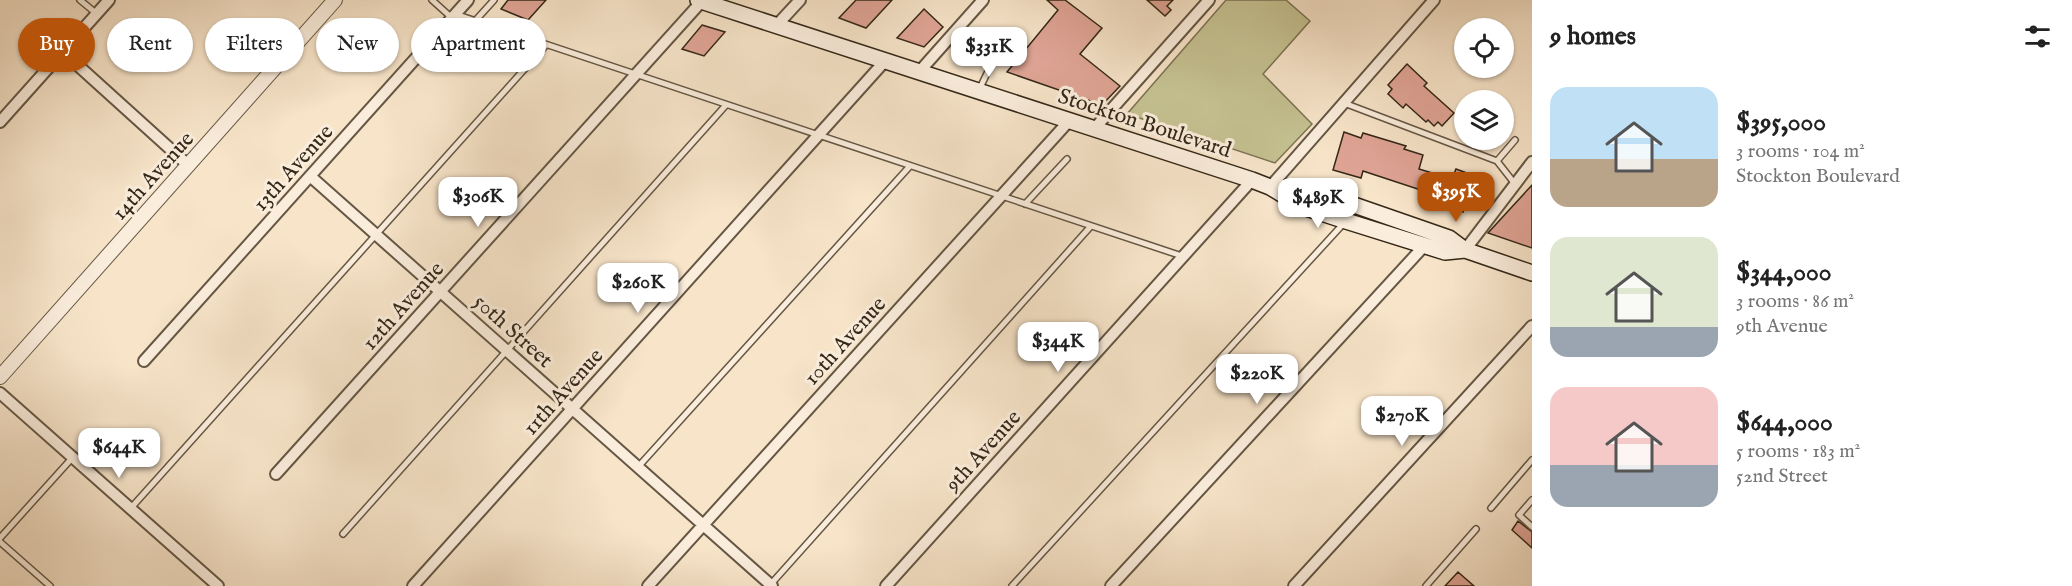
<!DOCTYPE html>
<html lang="en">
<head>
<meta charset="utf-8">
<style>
	body { margin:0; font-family:"IM FELL English",serif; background:#f6f6f6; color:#222; height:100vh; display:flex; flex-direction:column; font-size:22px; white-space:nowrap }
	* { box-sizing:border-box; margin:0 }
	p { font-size:20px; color:#767676 }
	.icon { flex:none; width:33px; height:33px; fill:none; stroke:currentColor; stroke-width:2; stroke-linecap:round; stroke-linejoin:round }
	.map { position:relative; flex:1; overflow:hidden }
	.details { display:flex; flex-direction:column; background:#fff; width:540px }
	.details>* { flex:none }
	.top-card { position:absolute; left:18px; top:18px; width:570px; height:54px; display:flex; gap:12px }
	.fabs { position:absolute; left:1454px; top:18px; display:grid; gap:12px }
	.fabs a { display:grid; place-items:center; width:60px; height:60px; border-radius:50%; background:#fff; box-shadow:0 2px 4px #0004; font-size:30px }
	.price { position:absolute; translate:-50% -51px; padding:0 14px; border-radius:12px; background:#fff; color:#222; font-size:20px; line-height:39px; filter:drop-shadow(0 2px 3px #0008) }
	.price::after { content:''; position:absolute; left:50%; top:36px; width:18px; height:14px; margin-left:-9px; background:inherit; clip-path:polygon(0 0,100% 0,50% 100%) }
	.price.selected { background:#b45309; color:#fff }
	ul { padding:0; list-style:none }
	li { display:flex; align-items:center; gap:18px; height:150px; padding:0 18px }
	li span { display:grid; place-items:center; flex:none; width:168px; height:120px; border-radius:18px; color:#555 }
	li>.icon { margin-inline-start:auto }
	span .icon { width:72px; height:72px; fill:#fffc; stroke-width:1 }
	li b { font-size:26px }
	h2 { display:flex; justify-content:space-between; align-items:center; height:72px; padding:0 18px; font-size:26px }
	.tag { padding:0 21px; border-radius:27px; background:#fff; box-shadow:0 2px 4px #0004; font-size:21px; line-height:54px }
	.tag.selected { background:#b45309; color:#fff }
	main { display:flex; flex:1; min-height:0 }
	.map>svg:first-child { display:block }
	.green { fill:#c5c191; stroke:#7c7454; stroke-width:1.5 }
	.building { fill:#dfa495; stroke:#342817; stroke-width:1.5 }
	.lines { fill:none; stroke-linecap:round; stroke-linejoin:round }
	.service-casing { stroke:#655744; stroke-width:8 }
	.minor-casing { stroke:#655744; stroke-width:14 }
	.tertiary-casing { stroke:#655744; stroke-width:16 }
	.secondary-casing { stroke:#342817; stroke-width:18 }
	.service { stroke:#faeddc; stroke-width:5 }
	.minor { stroke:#faeddc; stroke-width:10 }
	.tertiary { stroke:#faeddc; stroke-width:14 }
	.secondary { stroke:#faeddc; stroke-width:15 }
	.labels { text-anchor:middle; stroke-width:6; stroke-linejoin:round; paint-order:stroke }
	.street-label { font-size:22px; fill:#342817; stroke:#faeddc }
</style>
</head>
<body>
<main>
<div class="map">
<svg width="1532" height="586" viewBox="0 0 1532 586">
	<rect width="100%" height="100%" fill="#f7e4c9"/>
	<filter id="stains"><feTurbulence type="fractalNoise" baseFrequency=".00333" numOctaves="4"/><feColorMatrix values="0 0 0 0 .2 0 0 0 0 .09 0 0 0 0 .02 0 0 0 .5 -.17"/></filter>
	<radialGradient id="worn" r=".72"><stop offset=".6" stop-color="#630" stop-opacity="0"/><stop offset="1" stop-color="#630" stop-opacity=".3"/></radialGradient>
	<!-- green -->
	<path class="green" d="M1226,0H1286L1310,21L1263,74L1312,124L1275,163L1127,114Z"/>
	<!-- building -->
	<path class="building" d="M508,0H546L528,20L501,9Z
		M856,0H892L866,28L839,18Z
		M1047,0H1065L1102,28L1080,54L1120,86L1102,105L1007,72L1058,10Z
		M1147,0H1173L1167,6L1171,10L1165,16Z
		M924,9L943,27L924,47L897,38Z
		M702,25L725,32L704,56L682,49Z
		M1407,64L1427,83L1424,86L1454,113L1442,126L1438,122L1434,126L1428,120L1426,122L1406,104L1403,108L1388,94L1392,89L1388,85Z
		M1344,132L1361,138L1363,133L1406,146L1404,149L1423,155L1419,169L1452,179L1456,169L1475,176L1463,212L1434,202L1436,195L1363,171L1361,178L1333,170Z
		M1532,185V248L1488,233Z
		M1518,521L1532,532V548L1512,530Z
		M1458,572L1474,586H1445Z"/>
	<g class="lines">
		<defs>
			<path id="service" d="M80,0L97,14
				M432,0L452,18
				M455,14L1182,256
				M475,21L494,0
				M979,90L991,65
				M1344,103L1497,161L1515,184
				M1497,161L1515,140
				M1025,204L1067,159
				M638,467L910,166
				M1532,500L1519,515L1532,527
				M131,508L546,45
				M1491,508L1532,460
				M343,534L726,105
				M0,538L73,457
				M0,542L50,586
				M771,584L1091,226
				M1012,586L1344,223
				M1426,586L1476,529"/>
			<path id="minor" d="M776,26L800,0
				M63,52L188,165
				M919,72L983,0
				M0,122L109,0
				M1094,129L1209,0
				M310,176L772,586
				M1270,187L1434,0
				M1465,250L1532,162
				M144,361L468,0
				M0,393L218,586
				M276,474L702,1
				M413,586L885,61
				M648,586L1069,121
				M886,586L1252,180
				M1111,586L1425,245
				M1294,586L1532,326"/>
			<path id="tertiary" d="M0,377L335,0"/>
			<path id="secondary" d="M698,0L1252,180L1270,187L1303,207L1346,221L1445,252L1465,250
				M1272,187L1305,188L1449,238L1465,250L1532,273"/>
		</defs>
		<!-- service casing -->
		<use href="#service" class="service-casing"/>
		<!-- minor casing -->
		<use href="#minor" class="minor-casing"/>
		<!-- tertiary casing -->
		<use href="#tertiary" class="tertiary-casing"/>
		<!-- secondary casing -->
		<use href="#secondary" class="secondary-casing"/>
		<!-- service -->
		<use href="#service" class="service"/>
		<!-- minor -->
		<use href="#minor" class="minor"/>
		<!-- tertiary -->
		<use href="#tertiary" class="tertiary"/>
		<!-- secondary -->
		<use href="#secondary" class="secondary"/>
	</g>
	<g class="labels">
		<!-- street labels -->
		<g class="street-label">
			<text transform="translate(1145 122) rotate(18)" y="8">Stockton Boulevard</text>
			<text transform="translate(292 167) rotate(-48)" y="8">13th Avenue</text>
			<text transform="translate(152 175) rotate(-48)" y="8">14th Avenue</text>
			<text transform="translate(402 305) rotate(-48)" y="8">12th Avenue</text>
			<text transform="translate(514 330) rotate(42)" y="8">50th Street</text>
			<text transform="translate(844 340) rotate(-48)" y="8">10th Avenue</text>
			<text transform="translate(562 391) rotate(-48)" y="8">11th Avenue</text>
			<text transform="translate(982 450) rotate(-48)" y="8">9th Avenue</text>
		</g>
	</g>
	<rect width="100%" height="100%" filter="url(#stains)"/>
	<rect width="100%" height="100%" fill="url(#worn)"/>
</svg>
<div class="fabs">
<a><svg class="icon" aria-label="locate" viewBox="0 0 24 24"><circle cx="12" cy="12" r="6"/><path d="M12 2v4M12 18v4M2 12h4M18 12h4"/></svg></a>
<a><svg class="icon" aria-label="layers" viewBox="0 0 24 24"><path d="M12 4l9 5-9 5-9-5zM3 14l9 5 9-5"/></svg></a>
</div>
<b class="price" style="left:989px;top:78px">$331K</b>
<b class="price selected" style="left:1456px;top:223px">$395K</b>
<b class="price" style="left:478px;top:228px">$306K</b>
<b class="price" style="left:1318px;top:229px">$489K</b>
<b class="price" style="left:638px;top:314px">$260K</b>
<b class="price" style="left:1058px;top:373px">$344K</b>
<b class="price" style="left:1257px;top:405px">$220K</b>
<b class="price" style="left:1402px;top:447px">$270K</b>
<b class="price" style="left:119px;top:479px">$644K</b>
<div class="top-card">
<a class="tag selected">Buy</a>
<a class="tag">Rent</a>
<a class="tag">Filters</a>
<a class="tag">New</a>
<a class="tag">Apartment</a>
</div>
</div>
<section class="details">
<h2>9 homes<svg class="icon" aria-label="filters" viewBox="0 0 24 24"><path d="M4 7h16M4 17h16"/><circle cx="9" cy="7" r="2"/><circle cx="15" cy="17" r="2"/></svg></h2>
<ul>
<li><span style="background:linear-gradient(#bfe0f5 60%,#b9a48a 0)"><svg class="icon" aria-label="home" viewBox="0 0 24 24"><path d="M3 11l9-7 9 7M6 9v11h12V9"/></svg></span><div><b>$395,000</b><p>3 rooms · 104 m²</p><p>Stockton Boulevard</p></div></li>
<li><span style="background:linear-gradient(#dfe7d0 75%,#9aa5b1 0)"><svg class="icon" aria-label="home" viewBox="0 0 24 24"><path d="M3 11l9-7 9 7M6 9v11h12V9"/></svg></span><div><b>$344,000</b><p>3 rooms · 86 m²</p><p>9th Avenue</p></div></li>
<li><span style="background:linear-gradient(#f6c9c9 65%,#9aa5b1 0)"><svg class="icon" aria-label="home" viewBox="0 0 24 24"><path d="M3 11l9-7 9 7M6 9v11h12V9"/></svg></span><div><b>$644,000</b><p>5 rooms · 183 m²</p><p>52nd Street</p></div></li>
</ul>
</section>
</main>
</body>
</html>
